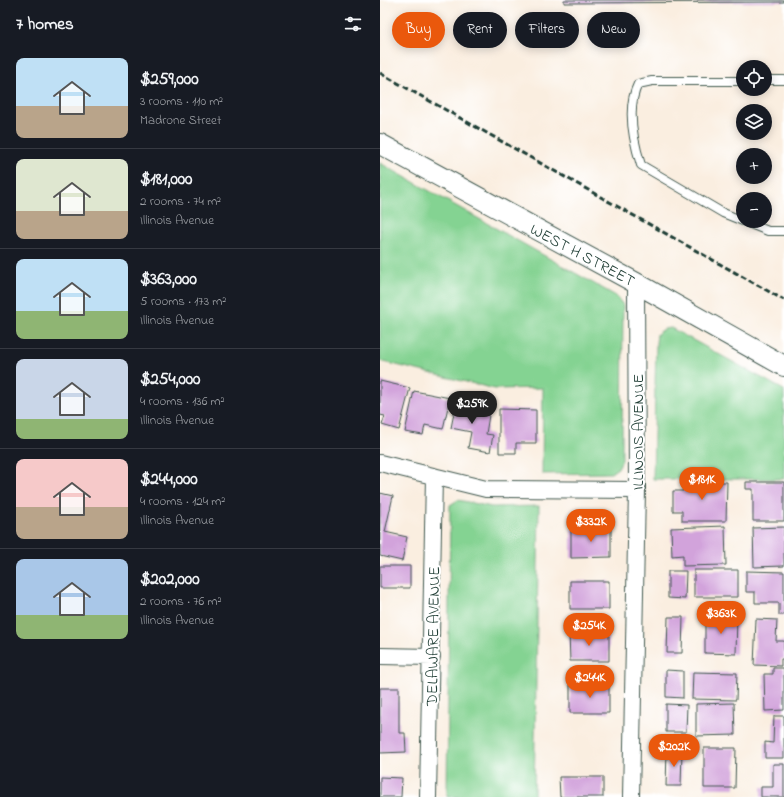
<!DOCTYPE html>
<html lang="en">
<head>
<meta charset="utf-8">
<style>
	body { margin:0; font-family:"Indie Flower",sans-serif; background:#20242c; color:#f1f3f6; height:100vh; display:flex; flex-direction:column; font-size:15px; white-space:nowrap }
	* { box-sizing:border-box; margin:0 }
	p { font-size:13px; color:#9ea1a6 }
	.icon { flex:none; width:22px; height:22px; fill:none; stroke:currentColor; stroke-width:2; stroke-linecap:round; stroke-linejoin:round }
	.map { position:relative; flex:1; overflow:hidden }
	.drawer { display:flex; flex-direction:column; background:#171b24; width:380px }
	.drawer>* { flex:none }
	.banner { position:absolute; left:12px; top:12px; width:332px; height:36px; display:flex; gap:8px }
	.buttons { position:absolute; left:356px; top:60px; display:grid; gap:8px }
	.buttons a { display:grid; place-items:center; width:36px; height:36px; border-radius:50%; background:#171b24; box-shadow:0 2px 10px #0003; font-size:20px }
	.price { position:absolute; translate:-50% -34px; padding:0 9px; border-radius:14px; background:#ea580c; color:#fff; font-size:13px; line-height:26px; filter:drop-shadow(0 1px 2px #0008) }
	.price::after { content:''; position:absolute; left:50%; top:24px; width:12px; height:9px; margin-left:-6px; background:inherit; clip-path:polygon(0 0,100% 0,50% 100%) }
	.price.active { background:#222; color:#fff }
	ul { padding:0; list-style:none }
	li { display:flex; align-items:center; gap:12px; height:100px; padding:0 16px }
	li+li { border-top:1px solid #363941 }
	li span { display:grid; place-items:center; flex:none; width:112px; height:80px; border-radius:8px; color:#555 }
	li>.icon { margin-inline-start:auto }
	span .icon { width:48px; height:48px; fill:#fffc; stroke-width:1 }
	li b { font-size:17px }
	h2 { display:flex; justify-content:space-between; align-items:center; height:48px; padding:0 16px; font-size:17px }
	.chip { padding:0 14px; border-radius:18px; background:#171b24; box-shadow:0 2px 10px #0003; font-size:14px; line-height:36px }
	.chip.active { background:#ea580c; color:#fff }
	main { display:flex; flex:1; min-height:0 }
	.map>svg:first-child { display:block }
	.green { fill:#84d392; stroke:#528863 }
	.building { fill:#d2a3db }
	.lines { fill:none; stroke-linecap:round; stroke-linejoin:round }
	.service-casing { stroke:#40584e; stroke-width:10 }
	.minor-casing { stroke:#40584e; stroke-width:18 }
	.tertiary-casing { stroke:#40584e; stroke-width:22 }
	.service { stroke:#fff; stroke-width:8 }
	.minor { stroke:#fff; stroke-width:16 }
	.tertiary { stroke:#fff; stroke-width:20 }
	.rail { stroke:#1f3d34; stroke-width:3; stroke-dasharray:6 3; stroke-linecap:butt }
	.labels { text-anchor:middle; stroke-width:4; stroke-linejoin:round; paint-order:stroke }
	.street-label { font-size:16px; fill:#1f3d34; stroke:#fff }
</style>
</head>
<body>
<main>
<section class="drawer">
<h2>7 homes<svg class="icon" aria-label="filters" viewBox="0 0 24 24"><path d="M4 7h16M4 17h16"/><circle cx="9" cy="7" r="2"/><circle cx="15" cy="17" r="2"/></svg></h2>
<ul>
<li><span style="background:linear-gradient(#bfe0f5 60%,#b9a48a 0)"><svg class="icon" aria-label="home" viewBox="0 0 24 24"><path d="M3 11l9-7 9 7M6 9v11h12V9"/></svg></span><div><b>$259,000</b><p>3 rooms · 110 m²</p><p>Madrone Street</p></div></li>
<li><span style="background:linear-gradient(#dfe7d0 65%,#b9a48a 0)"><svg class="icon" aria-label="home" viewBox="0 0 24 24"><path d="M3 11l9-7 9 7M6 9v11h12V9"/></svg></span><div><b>$181,000</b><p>2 rooms · 74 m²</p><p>Illinois Avenue</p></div></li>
<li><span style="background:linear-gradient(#bfe0f5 65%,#8fb573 0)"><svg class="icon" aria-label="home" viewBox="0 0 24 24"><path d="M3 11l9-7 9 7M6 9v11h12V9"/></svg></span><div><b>$363,000</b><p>5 rooms · 173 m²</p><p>Illinois Avenue</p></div></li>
<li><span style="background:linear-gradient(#c9d6e8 75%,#8fb573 0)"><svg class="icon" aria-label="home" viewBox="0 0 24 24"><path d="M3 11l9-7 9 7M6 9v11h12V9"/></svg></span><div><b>$254,000</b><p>4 rooms · 136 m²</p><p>Illinois Avenue</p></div></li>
<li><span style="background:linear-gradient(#f6c9c9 60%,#b9a48a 0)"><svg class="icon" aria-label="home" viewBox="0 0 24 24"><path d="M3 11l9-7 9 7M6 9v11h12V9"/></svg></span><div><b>$244,000</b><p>4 rooms · 124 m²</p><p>Illinois Avenue</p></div></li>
<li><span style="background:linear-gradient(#a9c7e8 70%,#8fb573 0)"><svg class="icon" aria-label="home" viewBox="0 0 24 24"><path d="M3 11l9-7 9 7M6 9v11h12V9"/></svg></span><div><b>$202,000</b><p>2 rooms · 76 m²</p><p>Illinois Avenue</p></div></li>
</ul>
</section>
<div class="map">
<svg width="404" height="797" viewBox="0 0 404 797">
	<rect width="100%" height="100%" fill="#fff"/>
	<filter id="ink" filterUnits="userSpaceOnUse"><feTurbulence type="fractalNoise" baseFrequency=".025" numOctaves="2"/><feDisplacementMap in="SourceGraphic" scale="8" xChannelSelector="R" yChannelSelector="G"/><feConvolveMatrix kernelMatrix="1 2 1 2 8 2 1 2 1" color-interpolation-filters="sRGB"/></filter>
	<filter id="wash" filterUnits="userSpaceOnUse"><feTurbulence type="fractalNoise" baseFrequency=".012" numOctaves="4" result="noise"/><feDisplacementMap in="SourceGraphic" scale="16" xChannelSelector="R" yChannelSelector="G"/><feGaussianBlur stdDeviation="0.9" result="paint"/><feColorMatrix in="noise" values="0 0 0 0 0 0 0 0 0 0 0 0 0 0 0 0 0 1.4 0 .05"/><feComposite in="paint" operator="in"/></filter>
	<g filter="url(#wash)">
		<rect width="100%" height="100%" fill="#faeee0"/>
		<!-- green -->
		<path class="green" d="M0,163L236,296L243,305L242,460L238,468L231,473L162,474L163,388L115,389L0,361Z
			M291,328L404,390V479H273L276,343L277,334L284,329Z
			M78,500L112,507L159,506L154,797H67L70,505Z"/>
		<g id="blocks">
			<!-- building -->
			<path class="building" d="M184,0H404V2L184,3Z
				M0,381L30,388L19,430L2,425L5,416L0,415Z
				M34,391L70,398L63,429L45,425L43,435L25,432Z
				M77,398L92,400L90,411L109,415L106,434L113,435L110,452L88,448L91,432L71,428Z
				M119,409L156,410V443H136V453H119Z
				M303,482H347L346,521H302V511H293V491H303Z
				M366,482H404V521H373V489H366Z
				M0,493L13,496L5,532L27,537L22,561L0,556Z
				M345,526L346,565L303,566V555L292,556L291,528Z
				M404,527V566L374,567L373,528Z
				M191,529H231V557L191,558Z
				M0,566H30V588H0Z
				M314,570H358V597H314Z
				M288,571H306L305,599L288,598Z
				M366,571L404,572V615H399V603H375V592H366Z
				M190,581H229V609H190Z
				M325,616H357L356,654L325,653Z
				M288,617H303L302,653H287Z
				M376,619L397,620L396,641H404V659H401V666L374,665Z
				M189,633H229V661H190Z
				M393,668H404V710L385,711L384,674H393Z
				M286,670L303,671V698L286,697Z
				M313,672L357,673L356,700L312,699Z
				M229,684V713H190V685Z
				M0,688H19V733H25L26,752L0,753Z
				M354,703L355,735L316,736V704Z
				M286,704L307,705L306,732H286Z
				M394,716H404V758H385V742L393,743Z
				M324,748H356L355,788H324Z
				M287,750H302L301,786H286Z
				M393,764H404V797H381V787H393Z
				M0,777L22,778L21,797H0Z
				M179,777H223V797H180Z"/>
		</g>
	</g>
	<g filter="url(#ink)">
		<use href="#blocks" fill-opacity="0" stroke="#40584e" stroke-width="1"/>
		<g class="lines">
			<defs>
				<path id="service" d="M385,80H404
					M363,81H272L258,84C246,108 253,140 261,165L343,213L388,231H404"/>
				<path id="minor" d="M0,463L106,489L257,490
					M0,656L52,657
					M48,797L54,476
					M251,797L257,490L256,283"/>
				<path id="tertiary" d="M0,144L256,283L404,366"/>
			</defs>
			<!-- service casing -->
			<use href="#service" class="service-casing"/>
			<!-- minor casing -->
			<use href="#minor" class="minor-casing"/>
			<!-- tertiary casing -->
			<use href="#tertiary" class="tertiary-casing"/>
			<!-- service -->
			<use href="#service" class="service"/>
			<!-- minor -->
			<use href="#minor" class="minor"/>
			<!-- tertiary -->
			<use href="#tertiary" class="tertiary"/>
			<!-- rail -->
			<path class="rail" d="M0,73L404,300"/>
		</g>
	</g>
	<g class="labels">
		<!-- street labels -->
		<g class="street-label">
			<text transform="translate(203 254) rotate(28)" y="6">WEST H STREET</text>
			<text transform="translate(257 432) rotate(-90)" y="6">ILLINOIS AVENUE</text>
			<text transform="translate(52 636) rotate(-89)" y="6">DELAWARE AVENUE</text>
		</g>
	</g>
</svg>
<div class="buttons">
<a><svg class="icon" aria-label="locate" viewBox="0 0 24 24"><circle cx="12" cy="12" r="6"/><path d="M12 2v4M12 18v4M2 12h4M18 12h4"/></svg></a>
<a><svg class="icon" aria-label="layers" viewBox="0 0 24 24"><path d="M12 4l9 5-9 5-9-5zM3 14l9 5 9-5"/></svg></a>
<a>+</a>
<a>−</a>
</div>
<b class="price active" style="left:92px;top:425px">$259K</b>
<b class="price" style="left:322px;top:501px">$181K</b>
<b class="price" style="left:211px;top:543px">$332K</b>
<b class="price" style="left:341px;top:635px">$363K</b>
<b class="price" style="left:209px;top:647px">$254K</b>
<b class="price" style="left:210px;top:699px">$244K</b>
<b class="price" style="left:294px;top:768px">$202K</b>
<div class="banner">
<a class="chip active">Buy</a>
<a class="chip">Rent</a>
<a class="chip">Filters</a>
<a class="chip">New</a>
</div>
</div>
</main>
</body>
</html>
